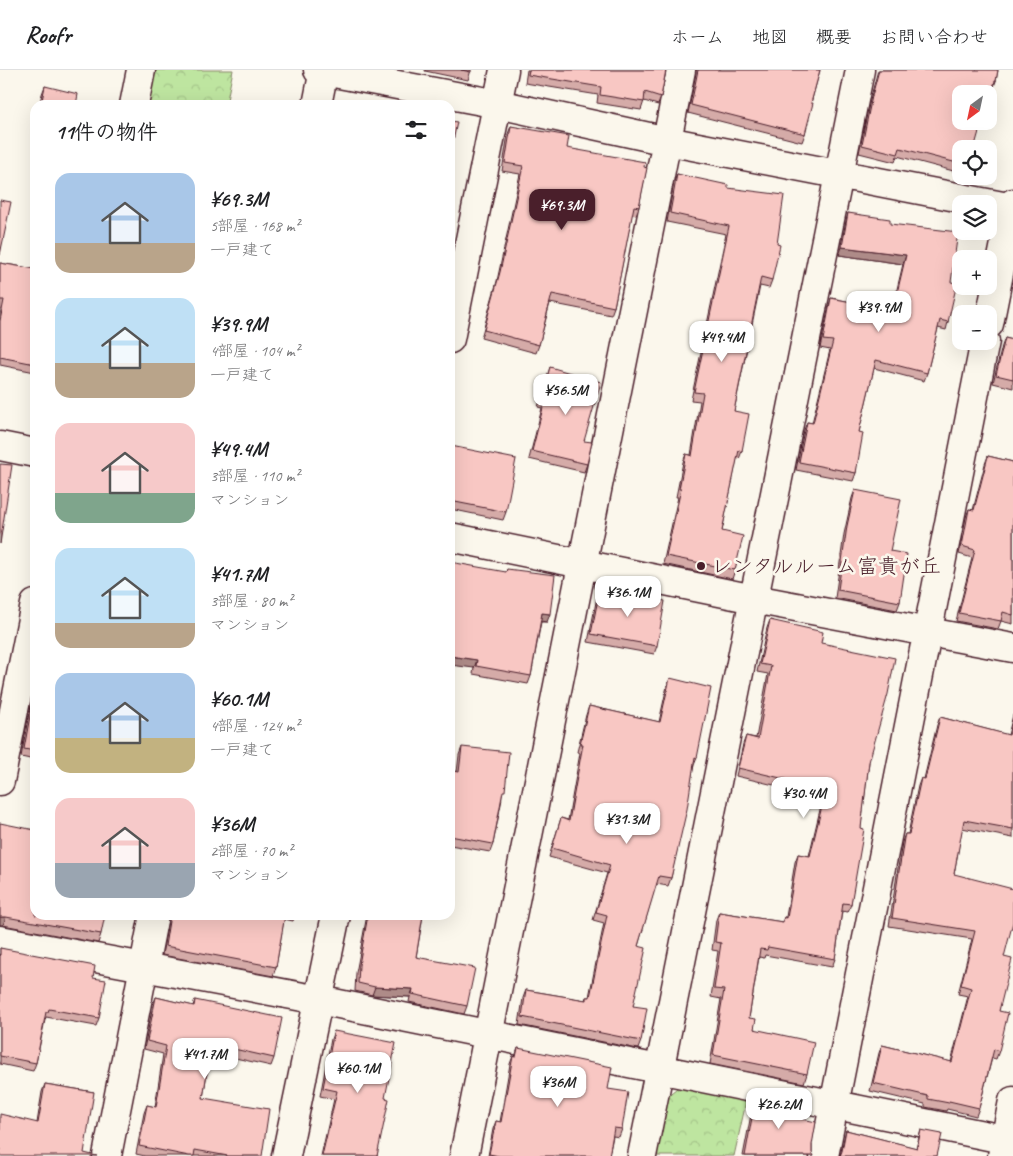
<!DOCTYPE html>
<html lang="ja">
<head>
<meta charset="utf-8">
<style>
	body { margin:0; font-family:Caveat,"Klee One",sans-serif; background:#f6f6f6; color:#202124; height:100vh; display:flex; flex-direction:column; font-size:19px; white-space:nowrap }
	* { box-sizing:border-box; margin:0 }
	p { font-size:16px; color:#757577 }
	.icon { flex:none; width:28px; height:28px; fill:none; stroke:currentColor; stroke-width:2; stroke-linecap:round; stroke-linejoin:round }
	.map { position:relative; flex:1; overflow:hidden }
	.side { position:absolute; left:30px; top:30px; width:425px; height:820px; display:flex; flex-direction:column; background:#fff; border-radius:15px; box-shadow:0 5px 20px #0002 }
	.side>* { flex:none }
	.needle { width:32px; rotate:213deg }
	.fabs { position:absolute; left:952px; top:15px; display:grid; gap:10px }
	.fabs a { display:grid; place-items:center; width:45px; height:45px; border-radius:10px; background:#fff; box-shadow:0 5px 20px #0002; font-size:25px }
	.price { position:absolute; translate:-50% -42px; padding:0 11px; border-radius:10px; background:#fff; color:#222; font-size:16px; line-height:32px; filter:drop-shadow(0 1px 2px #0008) }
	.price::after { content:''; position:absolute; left:50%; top:30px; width:15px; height:11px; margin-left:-8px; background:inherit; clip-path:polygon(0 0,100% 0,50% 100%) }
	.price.selected { background:#4a1f2b; color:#fff }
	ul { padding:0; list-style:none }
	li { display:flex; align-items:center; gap:15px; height:125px; padding:0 25px }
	li span { display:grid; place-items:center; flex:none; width:140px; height:100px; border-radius:15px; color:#555 }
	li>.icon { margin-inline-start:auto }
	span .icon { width:60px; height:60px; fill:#fffc; stroke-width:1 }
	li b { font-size:21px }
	h2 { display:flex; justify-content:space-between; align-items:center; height:60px; padding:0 25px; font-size:21px }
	header { display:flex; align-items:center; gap:30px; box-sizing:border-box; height:70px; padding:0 25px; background:#fff; border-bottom:1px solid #e0e0e0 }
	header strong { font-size:24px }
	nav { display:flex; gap:28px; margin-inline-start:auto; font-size:18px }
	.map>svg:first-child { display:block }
	.park { fill:url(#park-crowns); stroke:#848266 }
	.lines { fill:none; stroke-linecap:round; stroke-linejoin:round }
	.minor-casing { stroke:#4a1f2b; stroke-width:31 }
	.minor { stroke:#fbf7ec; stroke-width:28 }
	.wall { fill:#d5aba8; stroke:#4a1f2b }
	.shaded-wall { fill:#ae8b88; stroke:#4a1f2b }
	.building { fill:#f8c7c3; stroke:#4a1f2b }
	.poi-dot { fill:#4a1f2b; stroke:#fbf7ec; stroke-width:2 }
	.labels { text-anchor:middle; stroke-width:5; stroke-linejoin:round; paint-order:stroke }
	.poi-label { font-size:21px; fill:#4a1f2b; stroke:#fbf7ec; text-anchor:start }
</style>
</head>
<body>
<header>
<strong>Roofr</strong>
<nav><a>ホーム</a><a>地図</a><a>概要</a><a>お問い合わせ</a></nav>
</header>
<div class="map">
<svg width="1013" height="1086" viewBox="0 0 1013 1086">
	<defs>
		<pattern id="park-crowns" width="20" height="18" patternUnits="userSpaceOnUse" patternTransform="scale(1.25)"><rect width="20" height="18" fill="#bee5a0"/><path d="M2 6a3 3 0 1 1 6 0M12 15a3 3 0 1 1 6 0" fill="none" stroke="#a5c48a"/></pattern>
	</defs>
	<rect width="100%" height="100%" fill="#fbf7ec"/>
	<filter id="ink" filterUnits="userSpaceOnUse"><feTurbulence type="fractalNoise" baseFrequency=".02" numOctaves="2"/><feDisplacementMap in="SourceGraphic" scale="10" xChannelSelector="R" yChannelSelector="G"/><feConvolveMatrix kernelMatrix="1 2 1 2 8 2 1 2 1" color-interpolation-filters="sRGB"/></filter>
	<g filter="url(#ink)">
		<!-- park -->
		<path class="park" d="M152,0H233L226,35H145Z
			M682,1014L747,1028L734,1086H655L666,1027Z"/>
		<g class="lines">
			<defs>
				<path id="minor" d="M318,0L498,34L667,71L1013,138
					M134,35L141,0
					M317,35L324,0
					M989,254L1013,133
					M450,269L504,0
					M0,376L35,383
					M450,467L754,529L1013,578
					M0,711L35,534
					M0,870L319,930L1013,1071
					M107,1086L154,845
					M286,1086L336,845
					M464,1086L681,0
					M642,1086L860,0
					M824,1086L985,271
					M1002,1086L1013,1031"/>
			</defs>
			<!-- minor casing -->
			<use href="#minor" class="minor-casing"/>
			<!-- minor -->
			<use href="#minor" class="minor"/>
		</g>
		<!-- wall -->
		<path class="wall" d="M425,0H471L468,10L425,1Z
			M527,0H666L661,27L658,35L644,31L641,40L597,33L598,25L525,13Z
			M696,0H820L811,33L805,64L802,72L688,43L696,3Z
			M878,0H998L996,11L993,19L961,51H984L981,59L980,58L961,79V103L897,86L895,92L859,83L869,34Z
			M45,16L76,35H39L42,24Z
			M511,56L567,78L639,137L636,145L632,144L614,237L611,245L550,233L539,275L536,283L481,268L497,211L520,104L502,101L508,64Z
			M677,104L728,118L772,210L769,218L760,216L734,341L742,381L739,389L737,388L722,461L735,500L732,509L663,494L678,427H676L683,392L686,384L691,385L700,331L691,330L726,164L667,152L674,112Z
			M848,143L890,154L951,212L948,252L946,260L938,258L927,303L924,311L874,298L859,362L856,403L853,411L796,400L804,360L807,352L812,353L830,280L820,278L829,236L831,228L892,240L903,194L839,185L846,151Z
			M0,193L35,199V302L0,295V245L1,239L0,238Z
			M1005,268L1013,270V318L993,313L1002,276Z
			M550,297L587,394L584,402L529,389L542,338L538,337Z
			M451,376L506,442L503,450L450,439V379Z
			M988,386L1013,392V554L1001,551L998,559L956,551L972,488L959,484L966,447L969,439L973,440L985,394Z
			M855,420L890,481L900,532L897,540L835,528L844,464L852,428Z
			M507,499L547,552H541L531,606L528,614L473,604L474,598Z
			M600,519L657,576L654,584L588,572L597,527Z
			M770,550L821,573L869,692L851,834L848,842L842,841L835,889L832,897L765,885L764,888L759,887L749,948L754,959L807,1004L804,1013L710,994L721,929L711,927L718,881L712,880L716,850L719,842L782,852L784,847H786L795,792L798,784L809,786L823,727L811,726L812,724L736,706L743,674L746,666L756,668L768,604L757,602L767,558Z
			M670,608L697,688L694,695L671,808L668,816L656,814L638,876L633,936L641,971L638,979L519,955L523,928L526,920L585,930L586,927H589L604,853L593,850L607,803L549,787L561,748L568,750L580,683L577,682L586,645L589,636L659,652L667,616Z
			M32,635H35V690L21,687L29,643Z
			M1013,645V768L962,758L954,804L1004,887L999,941V981L996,989L992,988L979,1038L976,1046L947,1039L946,1041L925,1037V1034L870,1021L879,983L882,975L951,992L968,926L958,924L972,869L889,856L902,772L905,764H908L918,716L921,708L924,709L937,655L940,647L1008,665Z
			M462,677L502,729L493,774L490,782L450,775V700L457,702L459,685Z
			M0,753L101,864L98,873L3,855H0Z
			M169,845H295L293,851L284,849L276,897L273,906L162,885Z
			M367,845H423L416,887L467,936L464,944L409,932L410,927L372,925L355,921L356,903Z
			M0,878L93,908L99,948L96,956L46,947L45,950L36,993L33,1001L0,994Z
			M156,927L193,936L195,930L274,988L271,996L213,983L208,997L203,1028L262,1086H145L136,1084L144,1043L147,1035L155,1037L163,984L144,979L153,935Z
			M334,961L385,1028L377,1086H321L334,1029L320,1026L331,969Z
			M518,978L608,1019L622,1059L619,1067L613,1066L609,1086H488L493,1059L496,1051L500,1052L510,994L513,986L515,987Z
			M45,1014L94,1022L0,1086L37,1053L42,1022Z
			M756,1026L798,1048L812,1075V1083L814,1086H743L753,1034Z
			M846,1060L916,1078L921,1060L937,1086H840L844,1068Z"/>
		<!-- shaded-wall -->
		<path class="shaded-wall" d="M842,177L906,185L903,194L839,185Z
			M542,543L550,544L547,552L540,551Z
			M450,586L477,590L474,598L450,595Z
			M814,718L826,719L823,727L811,726Z
			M0,847H6L3,855H0Z
			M375,917L413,919L410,927L372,925Z"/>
		<!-- building -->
		<path class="building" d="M461,0H471V2Z
			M529,0H666L661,27L645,22L644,32L600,25L601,17L528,5Z
			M698,0H820L811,33H813L805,64L691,35Z
			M879,0H998L996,11H995L989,33V24H961V51H982L974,79H961V94L900,78L898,84L862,75L872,26Z
			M45,16L78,24L76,35H41Z
			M450,51L457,52L450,86Z
			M511,56L569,66L567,78L645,92L644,97L647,98L639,137L634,136L614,237L552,224L539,275L484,260L500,202L523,96L505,93Z
			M677,104L728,115V118L784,125L777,174L780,175L772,210L761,207L734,341L749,344L742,381L739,380L722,461L743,466L735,500L666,486L681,419H679L686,384L692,386L703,323L694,322L729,156L670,143Z
			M0,130L11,132L0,185Z
			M848,143L890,149V154L958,162L951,212L957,213L948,252L940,250L927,303L876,290L859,362L863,363L856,403L799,392L807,352L813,353L833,271L823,270L831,228L893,240L906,185L842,177Z
			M0,193L35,199V294L0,287V251L4,230H0Z
			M1005,268L1013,270V309L996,305Z
			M550,297L601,312L584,371L592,372L587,394L532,381L545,330L541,329Z
			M451,376L516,389L506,442L450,431V381Z
			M988,386L1013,392V545L1003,542L1001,551L959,543L975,480L962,476L969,439L974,440Z
			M0,394L12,395L0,474Z
			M855,420L901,429L890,481L907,484L900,532L838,520L847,456Z
			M450,492L506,502L507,499L555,505L550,544L542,543L531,606L476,596L477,590L450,586Z
			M600,519L665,531L657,576L591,564Z
			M770,550L823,562L821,573L895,588L888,624L869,692L861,758L864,759L851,834L843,833L835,889L768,877L767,880L760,879L749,948L756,949L754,959L814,972L807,1004L713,985L724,920L714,919L721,873L715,872L719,842L783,852L784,847L787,848L798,784L810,786L826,719L814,718L815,716L738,698L746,666L758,669L771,596L760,594Z
			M670,608L711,618L697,688L695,687L687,739L671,808L659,806L638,876L646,878L633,936L647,938L641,971L522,947L526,920L586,930V927H590L607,845L596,842L610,795L552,778L561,748L569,751L583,674H580L589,636L660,652Z
			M32,635H35V681L24,679Z
			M940,647L1009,665L1013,650V759L964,750L954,804L1013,819V852L1004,887L1012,889L999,941L1008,943L999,981L994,979L979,1038L949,1031V1033L928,1029V1026L873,1013L882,975L952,992L971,918L961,915L975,861L892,848L904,768L905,764H909L921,708L925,709Z
			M462,677L509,682L505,721H503L493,774L450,766V700L459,702Z
			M0,753L35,760V845H105L101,864L6,847H0Z
			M170,845H285L276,897L165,876Z
			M368,845H423L416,887L475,898L467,936L412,924L413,919L375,917L358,913L359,895Z
			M0,878L95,896L93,908L106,910L99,948L49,939L48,942H46L36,993L0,986Z
			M156,927L194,936L195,930L282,948L274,988L216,975L208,996L203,1028L269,1039L262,1086H228L195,1080L194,1086H189L139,1076L147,1035L156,1037L166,976L147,971Z
			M334,961L396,973L385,1028L389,1029L377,1086H322L337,1021L323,1018Z
			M518,978L612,997L608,1019L628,1022L622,1059L614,1058L609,1086H499L489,1084L496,1051L501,1052L513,986L516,987Z
			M45,1014L94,1022L84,1083L97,1086H0V1044L38,1053Z
			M756,1026L800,1035L798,1048L816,1052L812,1075V1083L814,1086H745Z
			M846,1060L917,1078L921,1060L942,1064L937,1086H840L842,1081Z"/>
	</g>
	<!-- markers -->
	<circle class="poi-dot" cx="701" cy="496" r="5"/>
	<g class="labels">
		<!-- poi labels -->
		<g class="poi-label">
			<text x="711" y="503">レンタルルーム富貴が丘</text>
		</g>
	</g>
</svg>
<div class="fabs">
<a><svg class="needle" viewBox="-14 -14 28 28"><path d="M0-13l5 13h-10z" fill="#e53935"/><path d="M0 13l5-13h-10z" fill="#757577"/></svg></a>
<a><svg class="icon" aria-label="locate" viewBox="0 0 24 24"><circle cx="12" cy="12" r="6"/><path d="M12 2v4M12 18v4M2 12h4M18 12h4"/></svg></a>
<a><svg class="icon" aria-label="layers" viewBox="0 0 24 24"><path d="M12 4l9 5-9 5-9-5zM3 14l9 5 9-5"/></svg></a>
<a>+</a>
<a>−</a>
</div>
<b class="price selected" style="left:562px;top:161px">¥69.3M</b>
<b class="price" style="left:879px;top:263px">¥39.9M</b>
<b class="price" style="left:722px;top:293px">¥49.4M</b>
<b class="price" style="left:566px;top:346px">¥56.5M</b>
<b class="price" style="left:628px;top:548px">¥36.1M</b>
<b class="price" style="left:804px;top:749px">¥30.4M</b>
<b class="price" style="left:627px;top:775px">¥31.3M</b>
<b class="price" style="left:205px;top:1010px">¥41.7M</b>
<b class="price" style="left:358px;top:1024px">¥60.1M</b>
<b class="price" style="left:558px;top:1038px">¥36M</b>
<b class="price" style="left:779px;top:1060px">¥26.2M</b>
<section class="side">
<h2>11件の物件<svg class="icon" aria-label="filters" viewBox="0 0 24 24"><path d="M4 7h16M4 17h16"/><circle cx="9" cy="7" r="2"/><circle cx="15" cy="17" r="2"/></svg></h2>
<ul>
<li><span style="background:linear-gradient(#a9c7e8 70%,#b9a48a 0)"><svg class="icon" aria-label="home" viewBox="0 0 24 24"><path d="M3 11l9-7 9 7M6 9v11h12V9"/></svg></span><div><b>¥69.3M</b><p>5部屋 · 168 m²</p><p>一戸建て</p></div></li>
<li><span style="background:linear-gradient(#bfe0f5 65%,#b9a48a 0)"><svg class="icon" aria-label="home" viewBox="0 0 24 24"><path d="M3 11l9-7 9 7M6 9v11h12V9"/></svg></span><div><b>¥39.9M</b><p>4部屋 · 104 m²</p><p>一戸建て</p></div></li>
<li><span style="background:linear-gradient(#f6c9c9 70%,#7fa58c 0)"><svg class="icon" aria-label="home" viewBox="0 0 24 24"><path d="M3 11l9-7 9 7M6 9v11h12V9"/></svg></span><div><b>¥49.4M</b><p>3部屋 · 110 m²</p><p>マンション</p></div></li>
<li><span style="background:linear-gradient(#bfe0f5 75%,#b9a48a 0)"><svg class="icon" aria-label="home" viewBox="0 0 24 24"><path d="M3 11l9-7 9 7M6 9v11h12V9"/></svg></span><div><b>¥41.7M</b><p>3部屋 · 80 m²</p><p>マンション</p></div></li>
<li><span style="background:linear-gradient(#a9c7e8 65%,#c2b280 0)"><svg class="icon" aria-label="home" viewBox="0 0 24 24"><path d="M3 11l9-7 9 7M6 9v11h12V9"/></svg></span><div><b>¥60.1M</b><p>4部屋 · 124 m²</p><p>一戸建て</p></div></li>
<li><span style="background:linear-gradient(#f6c9c9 65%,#9aa5b1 0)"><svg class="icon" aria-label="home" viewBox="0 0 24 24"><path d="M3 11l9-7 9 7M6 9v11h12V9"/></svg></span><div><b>¥36M</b><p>2部屋 · 70 m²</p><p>マンション</p></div></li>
</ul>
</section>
</div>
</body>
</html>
